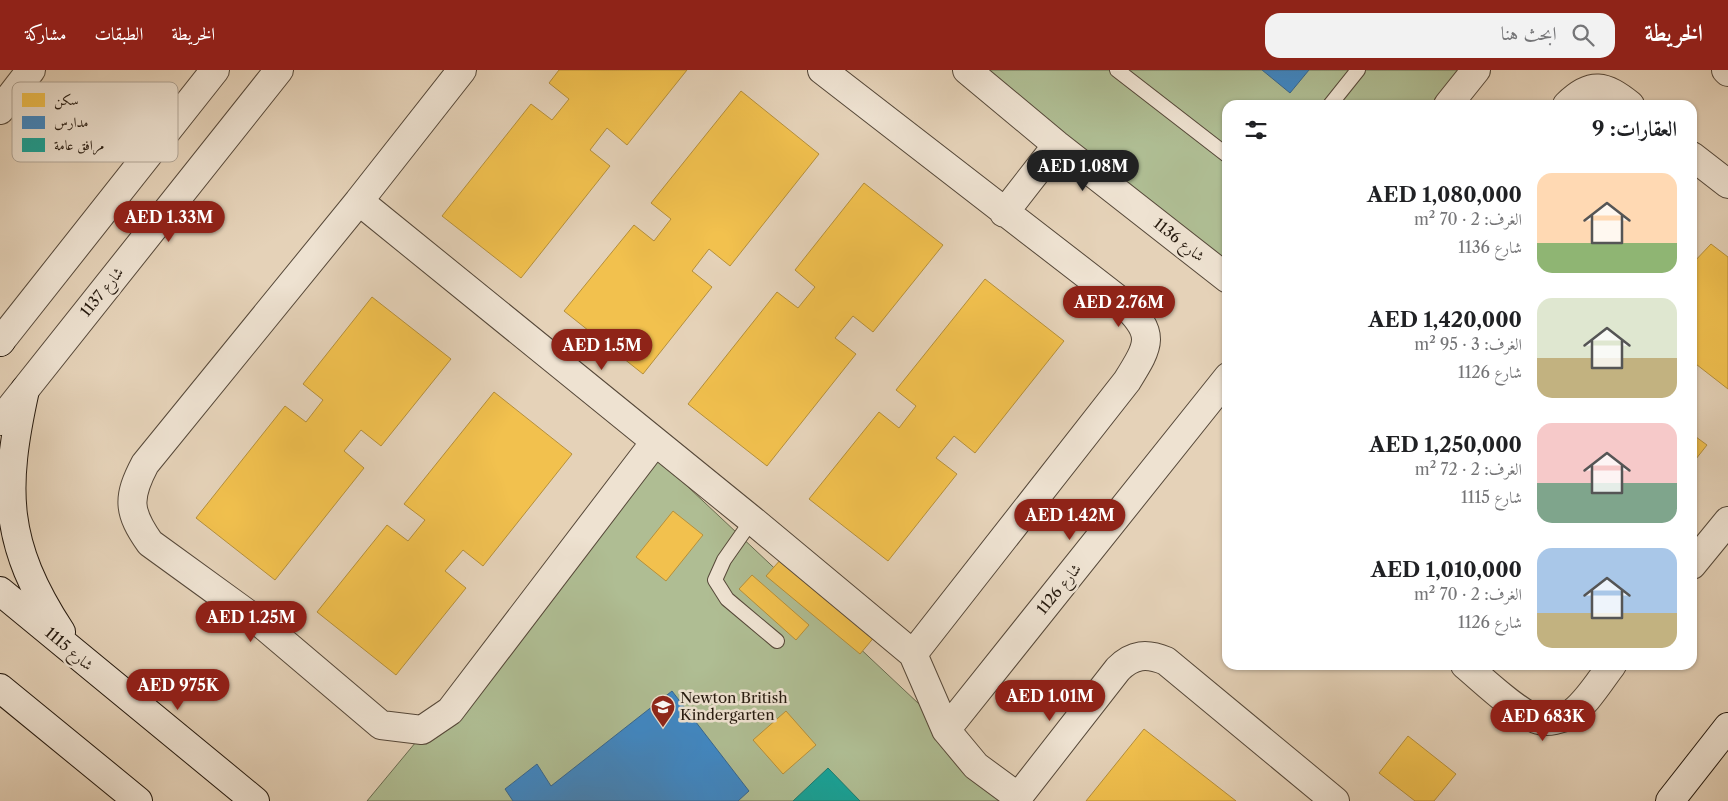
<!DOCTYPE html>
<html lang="ar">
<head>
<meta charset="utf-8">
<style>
	body { margin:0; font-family:"Libre Caslon Text",Amiri,serif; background:#f2f2f2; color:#202124; direction:rtl; height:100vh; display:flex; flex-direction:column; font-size:19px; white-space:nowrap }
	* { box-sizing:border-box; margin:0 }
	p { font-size:16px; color:#757577 }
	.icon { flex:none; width:28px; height:28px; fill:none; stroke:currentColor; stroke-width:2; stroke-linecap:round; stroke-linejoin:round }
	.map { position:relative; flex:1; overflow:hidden; direction:ltr }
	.sheet { position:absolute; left:1222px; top:30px; width:475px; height:570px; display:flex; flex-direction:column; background:#fff; border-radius:15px; box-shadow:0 1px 4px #0004; direction:rtl }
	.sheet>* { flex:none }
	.price { position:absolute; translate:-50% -42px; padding:0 11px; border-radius:18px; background:#8f2418; color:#fff; font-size:16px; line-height:32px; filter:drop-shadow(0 1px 2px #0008) }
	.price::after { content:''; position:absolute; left:50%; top:30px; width:15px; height:11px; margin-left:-8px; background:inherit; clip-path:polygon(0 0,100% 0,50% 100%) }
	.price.selected { background:#222; color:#fff }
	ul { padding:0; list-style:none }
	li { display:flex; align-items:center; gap:15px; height:125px; padding:0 20px }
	li span { display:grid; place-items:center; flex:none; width:140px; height:100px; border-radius:15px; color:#555 }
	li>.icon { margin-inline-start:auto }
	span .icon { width:60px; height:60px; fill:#fffc; stroke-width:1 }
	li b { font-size:21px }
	h2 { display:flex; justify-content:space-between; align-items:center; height:60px; padding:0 20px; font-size:21px }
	header { display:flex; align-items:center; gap:30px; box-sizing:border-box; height:70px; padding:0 25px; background:#8f2418; color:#fff }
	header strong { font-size:24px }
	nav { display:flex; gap:28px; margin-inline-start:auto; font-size:18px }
	.search { width:350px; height:45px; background:#f2f2f2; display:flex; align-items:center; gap:12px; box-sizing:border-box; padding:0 18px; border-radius:15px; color:#757577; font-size:19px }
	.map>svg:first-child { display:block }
	.green { fill:#afbd93; stroke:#6a6c51 }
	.homes { fill:#f2c14e; stroke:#b58f3b }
	.schools { fill:#3f88c5; stroke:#38678e }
	.public { fill:#17a398; stroke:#1c7a6f }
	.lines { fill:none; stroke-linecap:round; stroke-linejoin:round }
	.lane-casing { stroke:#564839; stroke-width:16 }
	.street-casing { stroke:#564839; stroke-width:30 }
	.secondary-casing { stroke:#261a0f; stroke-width:30 }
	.lane { stroke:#eee2d1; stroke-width:14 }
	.street { stroke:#eee2d1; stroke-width:28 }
	.secondary { stroke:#eee2d1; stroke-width:28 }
	.labels { text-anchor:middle; stroke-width:5; stroke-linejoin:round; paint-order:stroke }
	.street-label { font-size:15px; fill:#261a0f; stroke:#eee2d1 }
	.poi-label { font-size:15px; fill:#261a0f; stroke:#eee2d1; text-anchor:start }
	.key { fill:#eee2d1; stroke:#b2a697; stroke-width:1 }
	.key-label { font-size:14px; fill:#261a0f }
</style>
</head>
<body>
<header>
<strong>الخريطة</strong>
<div class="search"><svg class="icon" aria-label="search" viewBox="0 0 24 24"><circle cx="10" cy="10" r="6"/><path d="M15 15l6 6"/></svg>ابحث هنا</div>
<nav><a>الخريطة</a><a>الطبقات</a><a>مشاركة</a></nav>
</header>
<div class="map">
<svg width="1728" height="731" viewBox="0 0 1728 731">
	<rect width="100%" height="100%" fill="#e5d2b8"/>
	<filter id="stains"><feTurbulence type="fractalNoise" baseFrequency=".004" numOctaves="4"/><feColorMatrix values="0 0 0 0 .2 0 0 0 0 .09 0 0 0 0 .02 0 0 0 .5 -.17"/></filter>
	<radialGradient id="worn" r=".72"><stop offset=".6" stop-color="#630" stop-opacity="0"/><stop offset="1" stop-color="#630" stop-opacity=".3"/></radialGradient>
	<!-- green -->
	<path class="green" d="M961,0H1463L1436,35H1228L1227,211Z
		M654,385L1018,727L1015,731H367Z"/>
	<!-- homes -->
	<path class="homes" d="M559,0H687L627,75L607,58L590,80L610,96L521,208L442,146L531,34L552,50L569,29L549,13Z
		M741,21L819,84L730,196L709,179L692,201L712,217L643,304L564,241L634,155L654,171L671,149L651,133Z
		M864,113L943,175L873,262L853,246L835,268L856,284L767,396L688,334L777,222L798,238L815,217L795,200Z
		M1711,174L1728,187V319L1692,291V194Z
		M985,209L1064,271L975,383L954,366L936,388L957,404L888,491L809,429L879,342L899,358L916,336L896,320Z
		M372,227L451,289L381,376L361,360L344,381L364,398L275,510L196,448L285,336L306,352L323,330L303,314Z
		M494,322L572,384L483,496L463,480L445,501L466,518L396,605L317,542L387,455L408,471L425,450L404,434Z
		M1692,364L1707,375L1692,394Z
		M673,441L703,465L666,511L636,487Z
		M782,488L876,565L860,584L766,506Z
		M752,505L809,555L796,570L739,519Z
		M786,641L816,675L783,704L753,670Z
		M1144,659L1236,731H1086Z
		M1408,666L1456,704L1434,731H1415L1379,703Z"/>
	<!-- schools -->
	<path class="schools" d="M1262,0H1309L1290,23Z
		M672,621L749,721L738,731H513L505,719L537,694L551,716Z"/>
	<!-- public -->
	<path class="public" d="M828,698L860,731H793Z"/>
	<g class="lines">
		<defs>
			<path id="lane" d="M1117,0L1228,86
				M1330,35L1358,0
				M752,450L724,490L715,510L727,529L777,571"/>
			<path id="street" d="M462,0L359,131L752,450L913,584L946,660L976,696L1018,727
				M822,0L1123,233C1156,264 1150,274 1127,311L913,584
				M967,0L1057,75L1228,209
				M1726,0L1728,2
				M1448,35L1476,0
				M1567,35C1591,11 1605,15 1630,35
				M0,40L31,0
				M1692,86L1728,114
				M359,131L145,394C127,428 128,442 150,473L263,555L381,655L422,660L450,641L655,372
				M1004,143L1057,75
				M0,272L215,0
				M0,351L279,0
				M1692,495L1728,451
				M1465,595C1483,610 1518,644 1539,650C1548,653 1562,649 1569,645C1585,636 1601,609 1612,595
				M946,660L1228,307
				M1015,731L1118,599C1133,584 1147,583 1166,591L1335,731"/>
			<path id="secondary" d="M0,272L1,271
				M25,320C3,420 3,473 61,562
				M0,521L255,731
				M0,618L138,731
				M1670,731L1728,657"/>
		</defs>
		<!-- lane casing -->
		<use href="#lane" class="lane-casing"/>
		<!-- street casing -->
		<use href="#street" class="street-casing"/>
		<!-- secondary casing -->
		<use href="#secondary" class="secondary-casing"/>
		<!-- lane -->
		<use href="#lane" class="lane"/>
		<!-- street -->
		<use href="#street" class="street"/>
		<!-- secondary -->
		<use href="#secondary" class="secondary"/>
	</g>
	<!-- icons -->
	<defs>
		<symbol id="school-pin" viewBox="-11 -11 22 30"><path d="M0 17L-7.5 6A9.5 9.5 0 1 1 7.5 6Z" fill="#8f2418" stroke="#eee2d1"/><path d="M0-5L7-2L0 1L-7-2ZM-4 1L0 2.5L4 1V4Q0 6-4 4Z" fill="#fff"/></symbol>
	</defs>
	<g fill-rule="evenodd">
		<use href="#school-pin" x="649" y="623" width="28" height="38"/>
	</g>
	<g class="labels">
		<!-- street labels -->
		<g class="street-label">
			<text transform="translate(1179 170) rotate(38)" y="5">شارع 1136</text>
			<text transform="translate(102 222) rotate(-51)" y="5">شارع 1137</text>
			<text transform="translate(1059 519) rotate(-51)" y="5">شارع 1126</text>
			<text transform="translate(69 579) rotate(40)" y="5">شارع 1115</text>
		</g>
		<!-- poi labels -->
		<g class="poi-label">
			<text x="680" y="633">Newton British<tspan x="680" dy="17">Kindergarten</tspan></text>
		</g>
	</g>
	<!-- legend -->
	<rect x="12" y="12" width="166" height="80" rx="8" class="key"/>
	<rect x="22" y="23" width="23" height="14" fill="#f2c14e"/>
	<rect x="22" y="46" width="23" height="13" fill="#3f88c5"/>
	<rect x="22" y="68" width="23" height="14" fill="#17a398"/>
	<g class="key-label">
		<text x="54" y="35">سكن</text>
		<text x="54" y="57">مدارس</text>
		<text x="54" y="80">مرافق عامة</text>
	</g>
	<rect width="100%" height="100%" filter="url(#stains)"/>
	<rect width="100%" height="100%" fill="url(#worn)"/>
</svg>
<b class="price selected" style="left:1083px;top:122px">AED 1.08M</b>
<b class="price" style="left:169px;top:173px">AED 1.33M</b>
<b class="price" style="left:1119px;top:258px">AED 2.76M</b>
<b class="price" style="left:602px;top:301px">AED 1.5M</b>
<b class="price" style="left:1070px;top:471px">AED 1.42M</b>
<b class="price" style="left:251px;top:573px">AED 1.25M</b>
<b class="price" style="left:178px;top:641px">AED 975K</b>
<b class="price" style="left:1050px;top:652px">AED 1.01M</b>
<b class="price" style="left:1543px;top:672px">AED 683K</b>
<section class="sheet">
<h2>العقارات: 9<svg class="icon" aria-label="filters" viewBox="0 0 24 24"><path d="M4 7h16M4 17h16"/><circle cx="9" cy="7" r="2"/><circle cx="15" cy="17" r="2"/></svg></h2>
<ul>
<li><span style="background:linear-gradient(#ffd9b3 70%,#8fb573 0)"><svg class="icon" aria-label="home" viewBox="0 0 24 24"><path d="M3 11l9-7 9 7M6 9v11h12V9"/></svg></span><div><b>AED 1,080,000</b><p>الغرف: 2 · 70 m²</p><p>شارع 1136</p></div></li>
<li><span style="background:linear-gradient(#dfe7d0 60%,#c2b280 0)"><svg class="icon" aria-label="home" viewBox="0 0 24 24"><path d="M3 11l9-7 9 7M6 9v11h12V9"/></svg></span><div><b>AED 1,420,000</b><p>الغرف: 3 · 95 m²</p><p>شارع 1126</p></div></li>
<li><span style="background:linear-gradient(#f6c9c9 60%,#7fa58c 0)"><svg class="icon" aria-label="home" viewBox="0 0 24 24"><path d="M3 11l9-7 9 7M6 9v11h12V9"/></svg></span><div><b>AED 1,250,000</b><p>الغرف: 2 · 72 m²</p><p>شارع 1115</p></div></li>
<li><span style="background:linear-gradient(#a9c7e8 65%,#c2b280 0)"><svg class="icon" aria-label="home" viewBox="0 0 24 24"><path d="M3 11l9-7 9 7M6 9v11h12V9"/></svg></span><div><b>AED 1,010,000</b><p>الغرف: 2 · 70 m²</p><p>شارع 1126</p></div></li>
</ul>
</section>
</div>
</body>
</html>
